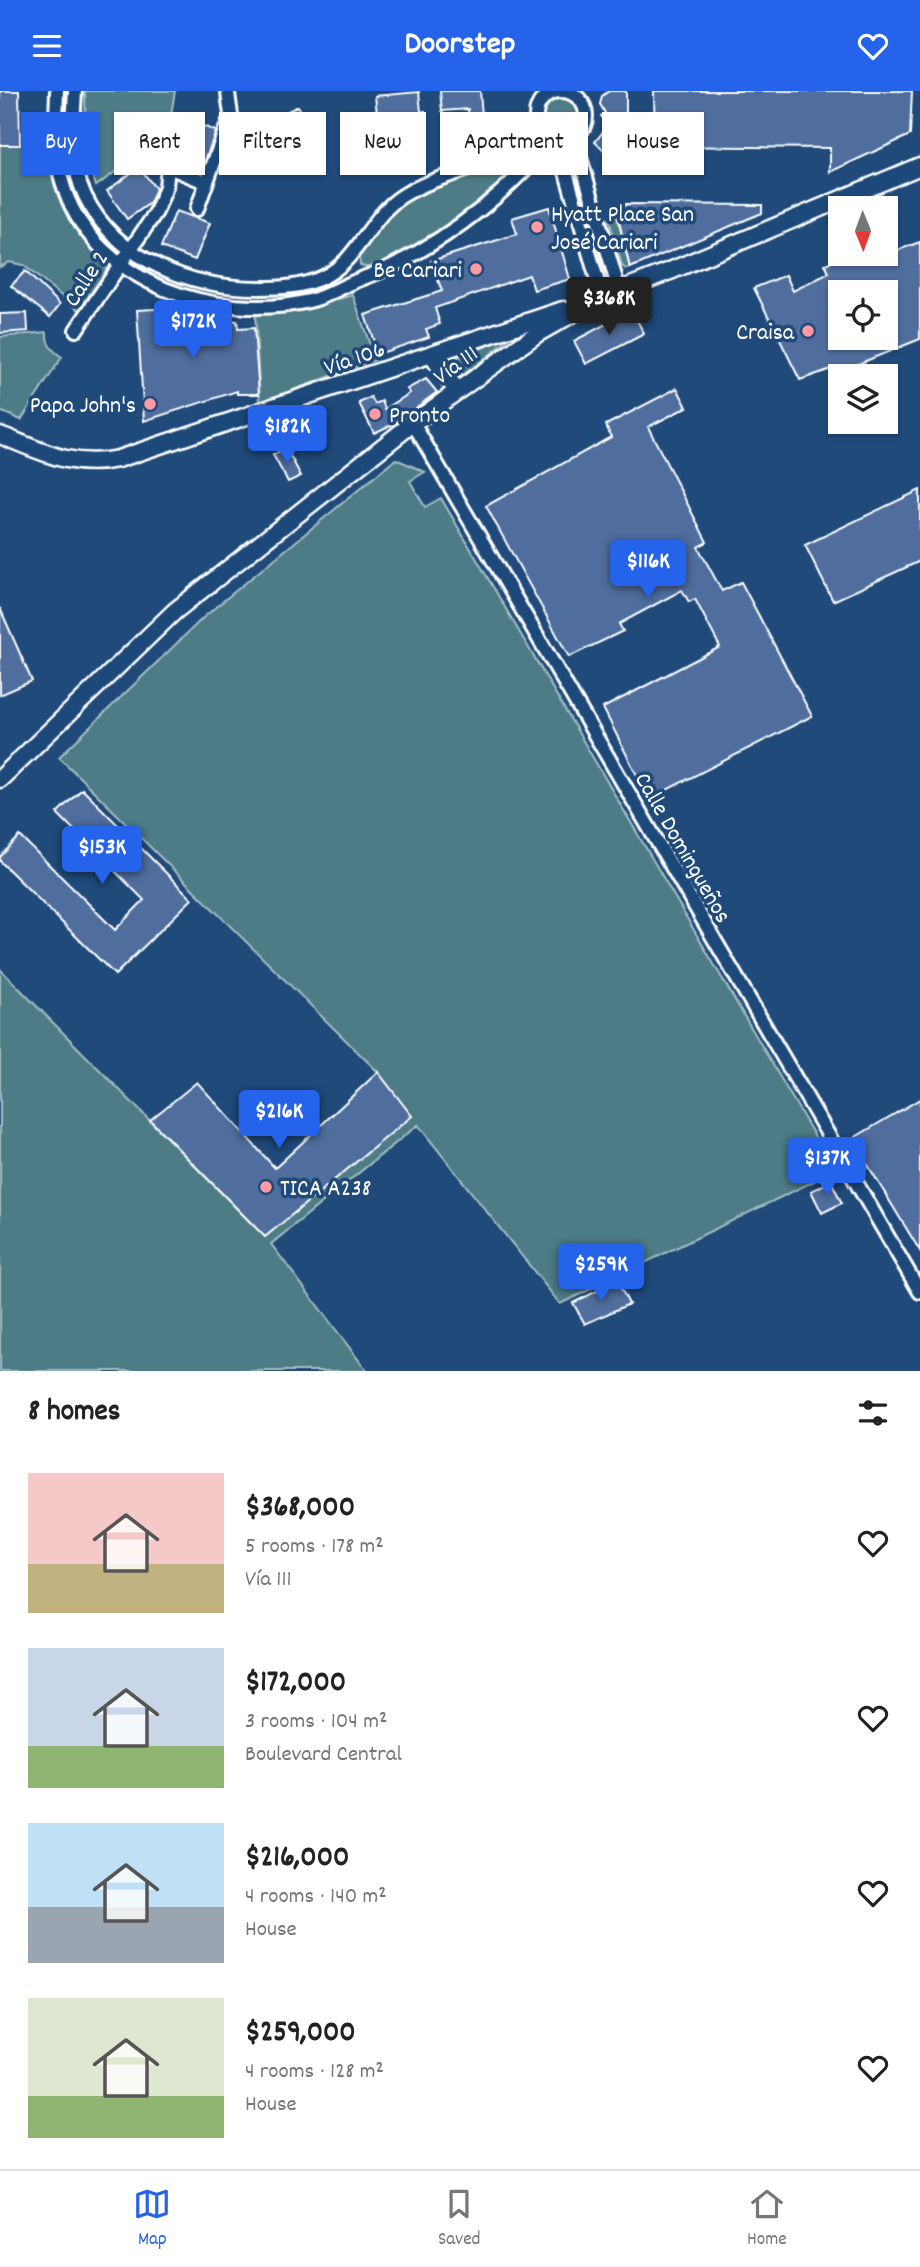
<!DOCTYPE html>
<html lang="en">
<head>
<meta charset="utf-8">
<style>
	body { margin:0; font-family:Dekko,sans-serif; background:#f6f6f6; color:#222; height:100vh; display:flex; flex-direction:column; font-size:26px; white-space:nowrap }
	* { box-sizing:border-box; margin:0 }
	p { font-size:23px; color:#767676 }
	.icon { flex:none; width:38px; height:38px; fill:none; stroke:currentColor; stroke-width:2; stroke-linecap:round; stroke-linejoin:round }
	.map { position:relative; height:1280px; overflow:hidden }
	.details { display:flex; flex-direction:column; background:#fff; flex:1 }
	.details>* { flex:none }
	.guide { position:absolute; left:21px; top:21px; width:878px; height:63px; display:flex; gap:14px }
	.needle { width:46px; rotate:179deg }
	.tools { position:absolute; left:828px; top:105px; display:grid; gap:14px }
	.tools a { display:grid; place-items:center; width:70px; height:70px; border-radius:0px; background:#fff; box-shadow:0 2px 5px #0004; font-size:35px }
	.price { position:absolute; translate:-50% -60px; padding:0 16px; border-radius:7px; background:#2563eb; color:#fff; font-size:23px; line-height:46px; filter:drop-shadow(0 2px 4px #0008) }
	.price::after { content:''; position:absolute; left:50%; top:42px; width:21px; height:16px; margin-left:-10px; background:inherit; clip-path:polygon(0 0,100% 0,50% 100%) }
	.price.selected { background:#222; color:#fff }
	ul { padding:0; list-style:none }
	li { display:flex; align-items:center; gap:21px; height:175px; padding:0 28px }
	li span { display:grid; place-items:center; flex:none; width:196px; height:140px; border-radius:0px; color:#555 }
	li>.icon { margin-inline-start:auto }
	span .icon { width:84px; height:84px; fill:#fffc; stroke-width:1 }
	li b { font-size:30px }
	h2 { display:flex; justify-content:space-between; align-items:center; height:84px; padding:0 28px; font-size:30px }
	.tag { padding:0 24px; border-radius:0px; background:#fff; box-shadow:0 2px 5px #0004; font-size:24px; line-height:63px }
	.tag.selected { background:#2563eb; color:#fff }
	header { display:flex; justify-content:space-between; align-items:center; height:91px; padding:0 28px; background:#2563eb; color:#fff; font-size:32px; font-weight:700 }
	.dock { display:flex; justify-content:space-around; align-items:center; height:98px; border-top:2px solid #e0e0e0; background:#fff; font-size:19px; color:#767676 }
	.dock a { display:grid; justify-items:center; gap:4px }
	.dock .selected { color:#2563eb }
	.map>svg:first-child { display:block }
	.green { fill:#4d7c87; stroke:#a6bec3; stroke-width:2 }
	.building { fill:#4f6e9e; stroke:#fff; stroke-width:2; fill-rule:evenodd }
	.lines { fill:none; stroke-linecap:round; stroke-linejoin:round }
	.street-casing { stroke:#fff; stroke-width:18 }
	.secondary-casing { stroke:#fff; stroke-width:21 }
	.street { stroke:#1f4a7a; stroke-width:12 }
	.secondary { stroke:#1f4a7a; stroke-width:16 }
	.poi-dot { fill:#ff9aa2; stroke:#1f4a7a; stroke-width:2.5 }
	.labels { text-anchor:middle; stroke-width:7; stroke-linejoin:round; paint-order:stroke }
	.poi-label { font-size:24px; fill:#fff; stroke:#1f4a7a; text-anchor:start }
	.street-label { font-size:24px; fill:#fff; stroke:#1f4a7a }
</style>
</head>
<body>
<header><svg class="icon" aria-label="menu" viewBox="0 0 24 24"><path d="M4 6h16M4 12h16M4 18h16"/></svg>Doorstep<svg class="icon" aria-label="heart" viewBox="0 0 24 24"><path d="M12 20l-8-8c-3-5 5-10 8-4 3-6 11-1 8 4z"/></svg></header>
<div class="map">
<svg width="920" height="1280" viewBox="0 0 920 1280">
	<rect width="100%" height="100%" fill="#1f4a7a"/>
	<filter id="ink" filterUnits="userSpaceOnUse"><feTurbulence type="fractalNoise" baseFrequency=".0143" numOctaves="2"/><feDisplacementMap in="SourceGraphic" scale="14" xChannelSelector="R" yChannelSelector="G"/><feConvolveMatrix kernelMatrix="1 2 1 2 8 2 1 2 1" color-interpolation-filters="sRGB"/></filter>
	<g filter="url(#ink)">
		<!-- green -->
		<path class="green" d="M85,0H175L168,42L96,95L86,64Z
			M543 24a18 18 0 1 1 36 0a18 18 0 1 1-36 0Z
			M0,54H49L53,89L69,129L107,173L105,182L79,219L23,174L9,171L0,176Z
			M517,67L520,72C507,85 495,99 482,111C461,128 385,188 360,174L359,165L389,125L406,109Z
			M617,125L630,177L626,178L622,175L609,128Z
			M353,204L375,269L260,311L255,222L297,220Z
			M47,241C46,254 52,259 62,266L21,329L0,320V246Z
			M513,245L464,284L453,280L456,267Z
			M396,368L425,381L410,390L425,416L441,407L835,1080L560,1213L418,1034L271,1153L367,1280H0V878L265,1146L411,1025L378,981L59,666L205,525Z"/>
		<!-- building -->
		<path class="building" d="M0,0H19L20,54H0Z
			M440,0H480L483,38L469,39L468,18L442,20Z
			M609,0H626V54L619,61L613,55L606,62L595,51L609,33L601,25L605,22L600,13L602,5Z
			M654,0H912L910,44L830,81V57L655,55Z
			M419,1L421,21L425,20L428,45L380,50L375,5Z
			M298,15L316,44L301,53L306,62L268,80L243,42Z
			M184,28L216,40L204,72L171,61Z
			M139,76L156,98L150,112L127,128L107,100Z
			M626,113L762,114V122L630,177L617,122Z
			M549,116L570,188L534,199L529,184L435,217L440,233L426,238L429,246L378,263L365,224L442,200L431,170L517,143L512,127Z
			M176,120L210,132L195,169L161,156Z
			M886,145L893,161L920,151V248L858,273L864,285H838L834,277L800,289L754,197L786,184L793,200L829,182L825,173L851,163H886ZM840,201H886V247H840Z
			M25,180L60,213L50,226L11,195Z
			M173,217V220H177L178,225L200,224L237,230L238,238L254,237L259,303H237V300L144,330L137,219Z
			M632,219L644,243L586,273L574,250Z
			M27,222L28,240L0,242V223Z
			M426,288L437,301L396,332L374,342L359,312L371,306L375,313L382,310L385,318L410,302L407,298Z
			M677,297L687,316L648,336L707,451L698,456L722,500L741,491L812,625L649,708L603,617L720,556L695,508L689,511L682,499L619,533L623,540L569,566L486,415L611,346L606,334Z
			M286,357L301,385L288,391L273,364Z
			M920,399V470L833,510L805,454Z
			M0,517L32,590L0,604Z
			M82,698L192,808L115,884L0,770V766L20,745L115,839L144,809L57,722Z
			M378,981L412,1025L265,1146L150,1029L197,991L275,1077Z
			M920,1008V1160L852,1048Z
			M831,1090L842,1112L822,1122L811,1100Z
			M617,1190L629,1213L585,1233L573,1212Z"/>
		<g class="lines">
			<defs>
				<path id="street" d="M57,0C56,33 53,68 65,100C98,193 217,232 309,210C323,207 334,200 347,194C363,186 380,182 396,173C455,143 510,99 553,48
					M75,0C73,35 69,72 85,105C116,169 191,197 259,197C280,197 301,196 321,187C359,170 368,127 402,105C431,87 465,81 496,68C512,61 527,50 541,40
					M536 25a25 25 0 1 1 50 0a25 25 0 1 1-50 0Z
					M574,46L619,199
					M557,50L602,206
					M154,70L205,91
					M197,118L231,24L228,2
					M76,239L156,121L166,96L168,75
					M413,332L920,1201"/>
				<path id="secondary" d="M431,263L457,300
					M0,344C41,360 72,378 118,368L563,219
					M0,688L175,520L413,332L538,242L602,206L670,180L920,75"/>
			</defs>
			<!-- street casing -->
			<use href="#street" class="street-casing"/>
			<!-- secondary casing -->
			<use href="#secondary" class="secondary-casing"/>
			<!-- street -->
			<use href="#street" class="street"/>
			<!-- secondary -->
			<use href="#secondary" class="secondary"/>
		</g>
	</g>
	<!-- markers -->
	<g class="poi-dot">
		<circle cx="537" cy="136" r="7"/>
		<circle cx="476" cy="178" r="7"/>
		<circle cx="808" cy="240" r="7"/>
		<circle cx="150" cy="313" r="7"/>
		<circle cx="375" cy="323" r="7"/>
		<circle cx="266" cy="1096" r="7"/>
	</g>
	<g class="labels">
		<!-- poi labels -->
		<g class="poi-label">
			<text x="551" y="130">Hyatt Place San<tspan x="551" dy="28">José Cariari</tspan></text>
			<text x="462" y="186" text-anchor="end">Be Cariari</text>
			<text x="794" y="248" text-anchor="end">Craisa</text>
			<text x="136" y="321" text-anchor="end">Papa John's</text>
			<text x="389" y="331">Pronto</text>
			<text x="280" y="1104">TICA A238</text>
		</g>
		<!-- street labels -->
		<g class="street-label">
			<text transform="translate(85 187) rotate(-57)" y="8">Calle 2</text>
			<text transform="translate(354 266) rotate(-19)" y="8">Vía 106</text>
			<text transform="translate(455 273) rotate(-36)" y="8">Vía 111</text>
			<text transform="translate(684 756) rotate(60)" y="8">Calle Domingueños</text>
		</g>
	</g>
</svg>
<div class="tools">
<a><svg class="needle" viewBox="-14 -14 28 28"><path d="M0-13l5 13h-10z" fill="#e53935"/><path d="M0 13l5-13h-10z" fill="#767676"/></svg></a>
<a><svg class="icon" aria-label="locate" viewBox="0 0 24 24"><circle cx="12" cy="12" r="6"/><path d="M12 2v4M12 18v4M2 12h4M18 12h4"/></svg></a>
<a><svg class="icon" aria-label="layers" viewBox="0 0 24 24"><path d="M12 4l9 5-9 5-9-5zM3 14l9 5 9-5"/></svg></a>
</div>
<b class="price selected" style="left:609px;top:246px">$368K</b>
<b class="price" style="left:193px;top:269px">$172K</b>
<b class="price" style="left:287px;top:374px">$182K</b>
<b class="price" style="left:648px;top:509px">$116K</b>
<b class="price" style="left:102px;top:795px">$153K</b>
<b class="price" style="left:279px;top:1059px">$216K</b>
<b class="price" style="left:827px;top:1106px">$137K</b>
<b class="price" style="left:601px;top:1212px">$259K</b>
<div class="guide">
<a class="tag selected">Buy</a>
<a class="tag">Rent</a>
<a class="tag">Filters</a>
<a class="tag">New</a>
<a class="tag">Apartment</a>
<a class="tag">House</a>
</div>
</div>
<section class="details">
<h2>8 homes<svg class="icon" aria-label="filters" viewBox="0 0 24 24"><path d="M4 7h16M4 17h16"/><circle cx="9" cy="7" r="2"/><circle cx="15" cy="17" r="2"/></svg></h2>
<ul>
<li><span style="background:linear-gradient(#f6c9c9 65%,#c2b280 0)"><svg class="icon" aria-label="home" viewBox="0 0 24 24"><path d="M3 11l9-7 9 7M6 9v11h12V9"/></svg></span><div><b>$368,000</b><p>5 rooms · 178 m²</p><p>Vía 111</p></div><svg class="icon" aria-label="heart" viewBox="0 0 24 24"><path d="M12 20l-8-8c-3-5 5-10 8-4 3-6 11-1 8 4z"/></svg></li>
<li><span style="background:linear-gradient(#c9d6e8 70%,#8fb573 0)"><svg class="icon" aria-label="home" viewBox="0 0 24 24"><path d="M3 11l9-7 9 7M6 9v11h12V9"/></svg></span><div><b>$172,000</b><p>3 rooms · 104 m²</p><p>Boulevard Central</p></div><svg class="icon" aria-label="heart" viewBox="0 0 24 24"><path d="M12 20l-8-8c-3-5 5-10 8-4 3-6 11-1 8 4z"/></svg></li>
<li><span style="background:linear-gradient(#bfe0f5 60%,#9aa5b1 0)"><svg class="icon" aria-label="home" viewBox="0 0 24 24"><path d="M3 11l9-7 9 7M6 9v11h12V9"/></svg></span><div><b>$216,000</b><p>4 rooms · 140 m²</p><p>House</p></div><svg class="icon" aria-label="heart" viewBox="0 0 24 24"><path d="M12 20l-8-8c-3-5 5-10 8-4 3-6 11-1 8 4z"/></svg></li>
<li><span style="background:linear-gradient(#dfe7d0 70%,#8fb573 0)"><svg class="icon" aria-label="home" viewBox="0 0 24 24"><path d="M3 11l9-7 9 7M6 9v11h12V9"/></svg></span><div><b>$259,000</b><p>4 rooms · 128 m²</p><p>House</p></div><svg class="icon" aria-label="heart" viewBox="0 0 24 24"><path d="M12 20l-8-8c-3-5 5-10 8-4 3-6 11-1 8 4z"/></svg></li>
</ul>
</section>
<nav class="dock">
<a class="selected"><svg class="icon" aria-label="map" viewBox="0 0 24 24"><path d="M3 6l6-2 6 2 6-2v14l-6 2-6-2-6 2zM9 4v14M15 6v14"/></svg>Map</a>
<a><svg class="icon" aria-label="saved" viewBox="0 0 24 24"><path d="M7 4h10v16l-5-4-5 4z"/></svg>Saved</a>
<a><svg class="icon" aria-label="home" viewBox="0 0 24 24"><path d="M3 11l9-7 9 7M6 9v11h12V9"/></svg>Home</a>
</nav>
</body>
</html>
